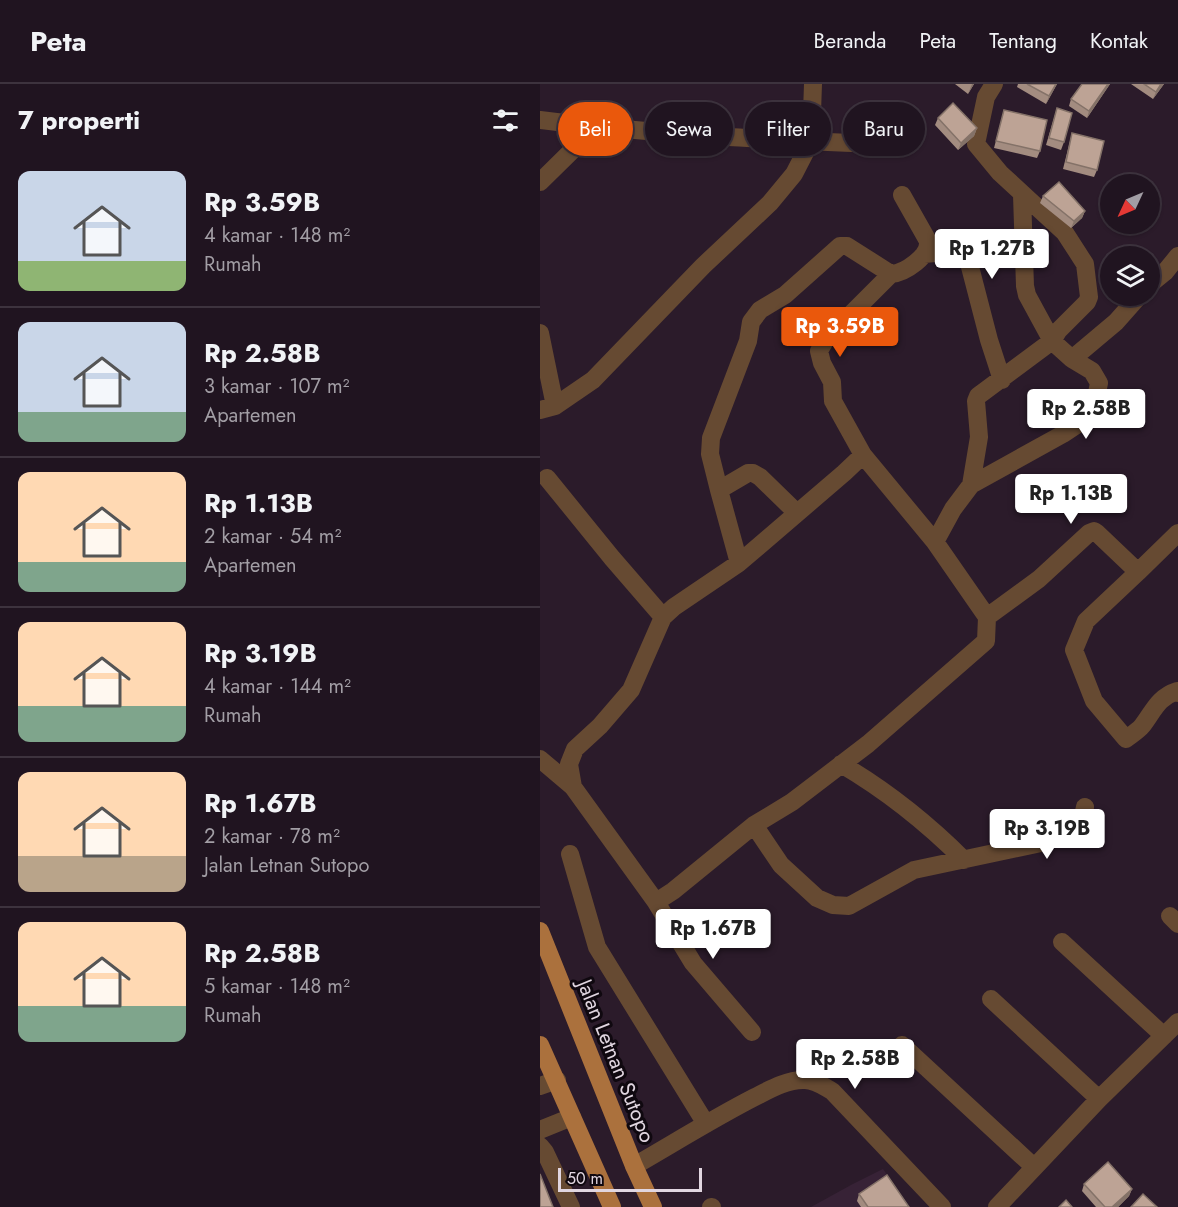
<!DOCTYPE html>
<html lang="id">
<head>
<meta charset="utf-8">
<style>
	body { margin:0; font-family:Jost,sans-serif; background:#281d29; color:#f1f3f6; height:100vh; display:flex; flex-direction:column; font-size:22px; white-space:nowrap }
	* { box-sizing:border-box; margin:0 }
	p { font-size:20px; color:#a29ea5 }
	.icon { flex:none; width:33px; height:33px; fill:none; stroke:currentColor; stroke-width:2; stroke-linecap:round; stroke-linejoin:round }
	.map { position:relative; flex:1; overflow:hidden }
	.details { display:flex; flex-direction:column; background:#201420; width:540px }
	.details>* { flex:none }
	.hud { position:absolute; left:18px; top:18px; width:530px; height:54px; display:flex; gap:12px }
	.needle { width:39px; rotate:226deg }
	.controls { position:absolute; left:560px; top:90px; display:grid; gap:12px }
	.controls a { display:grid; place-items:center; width:60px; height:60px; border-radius:50%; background:#201420; box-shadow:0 2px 4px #0004,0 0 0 2px #3d333e; font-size:30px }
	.scale { position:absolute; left:18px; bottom:15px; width:144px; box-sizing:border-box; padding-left:6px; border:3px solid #e1d6e0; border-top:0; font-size:16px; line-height:21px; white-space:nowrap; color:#e1d6e0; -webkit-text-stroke:4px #0f080f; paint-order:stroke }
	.price { position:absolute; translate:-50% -51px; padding:0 14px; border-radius:6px; background:#fff; color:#222; font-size:20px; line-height:39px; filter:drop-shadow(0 2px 3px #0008) }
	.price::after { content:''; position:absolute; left:50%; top:36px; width:18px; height:14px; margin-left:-9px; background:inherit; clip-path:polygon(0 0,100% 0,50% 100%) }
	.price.current { background:#ea580c; color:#fff }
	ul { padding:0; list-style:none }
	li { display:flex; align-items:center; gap:18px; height:150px; padding:0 18px }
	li+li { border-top:2px solid #3d333e }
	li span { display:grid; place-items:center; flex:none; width:168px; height:120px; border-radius:12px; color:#555 }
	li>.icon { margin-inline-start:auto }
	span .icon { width:72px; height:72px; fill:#fffc; stroke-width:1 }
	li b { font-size:26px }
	h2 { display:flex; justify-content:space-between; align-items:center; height:72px; padding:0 18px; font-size:26px }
	.tag { padding:0 21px; border-radius:27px; background:#201420; box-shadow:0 2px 4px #0004,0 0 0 2px #3d333e; font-size:21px; line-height:54px }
	.tag.current { background:#ea580c; color:#fff }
	header { display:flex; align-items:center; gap:36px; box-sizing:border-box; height:84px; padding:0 30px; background:#201420; border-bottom:2px solid #3d333e }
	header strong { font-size:28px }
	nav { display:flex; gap:33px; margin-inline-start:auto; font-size:21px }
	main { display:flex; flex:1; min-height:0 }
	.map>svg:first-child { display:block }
	.built { fill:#372236 }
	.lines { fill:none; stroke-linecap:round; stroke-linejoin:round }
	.minor { stroke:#664a32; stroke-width:18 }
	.major { stroke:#ab713d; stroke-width:18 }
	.wall { fill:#a38c80 }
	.shaded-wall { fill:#847268 }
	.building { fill:#bda395; stroke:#847268; stroke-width:1.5 }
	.labels { text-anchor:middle; stroke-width:6; stroke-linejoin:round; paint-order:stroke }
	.street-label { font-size:21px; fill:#e1d6e0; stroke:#0f080f }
</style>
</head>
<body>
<header>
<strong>Peta</strong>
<nav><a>Beranda</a><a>Peta</a><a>Tentang</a><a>Kontak</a></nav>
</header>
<main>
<section class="details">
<h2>7 properti<svg class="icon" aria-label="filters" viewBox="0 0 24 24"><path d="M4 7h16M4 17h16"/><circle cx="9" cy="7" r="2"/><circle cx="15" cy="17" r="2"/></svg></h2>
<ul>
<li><span style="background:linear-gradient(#c9d6e8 75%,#8fb573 0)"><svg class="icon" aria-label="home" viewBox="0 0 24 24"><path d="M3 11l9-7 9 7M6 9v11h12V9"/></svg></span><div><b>Rp 3.59B</b><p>4 kamar · 148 m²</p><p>Rumah</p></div></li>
<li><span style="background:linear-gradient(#c9d6e8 75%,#7fa58c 0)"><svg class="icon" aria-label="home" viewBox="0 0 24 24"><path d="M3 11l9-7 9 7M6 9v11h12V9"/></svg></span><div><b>Rp 2.58B</b><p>3 kamar · 107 m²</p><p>Apartemen</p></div></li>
<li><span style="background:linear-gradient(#ffd9b3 75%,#7fa58c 0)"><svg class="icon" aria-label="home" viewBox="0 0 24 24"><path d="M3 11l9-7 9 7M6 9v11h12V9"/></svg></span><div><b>Rp 1.13B</b><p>2 kamar · 54 m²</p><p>Apartemen</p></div></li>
<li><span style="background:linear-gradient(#ffd9b3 70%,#7fa58c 0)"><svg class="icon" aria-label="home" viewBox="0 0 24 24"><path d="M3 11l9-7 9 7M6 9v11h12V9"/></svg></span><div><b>Rp 3.19B</b><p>4 kamar · 144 m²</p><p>Rumah</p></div></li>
<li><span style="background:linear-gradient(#ffd9b3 70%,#b9a48a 0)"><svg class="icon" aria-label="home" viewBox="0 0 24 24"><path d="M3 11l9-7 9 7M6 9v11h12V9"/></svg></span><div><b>Rp 1.67B</b><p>2 kamar · 78 m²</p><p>Jalan Letnan Sutopo</p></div></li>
<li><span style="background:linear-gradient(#ffd9b3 70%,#7fa58c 0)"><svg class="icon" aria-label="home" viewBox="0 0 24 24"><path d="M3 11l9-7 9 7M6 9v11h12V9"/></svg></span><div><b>Rp 2.58B</b><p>5 kamar · 148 m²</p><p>Rumah</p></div></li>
</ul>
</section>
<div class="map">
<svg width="638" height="1123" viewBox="0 0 638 1123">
	<rect width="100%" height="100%" fill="#2b1b2a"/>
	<!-- built -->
	<path class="built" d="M343,1085L370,1123H271L311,1101Z"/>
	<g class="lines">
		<!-- minor -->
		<path class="minor" d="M454,0L446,13L436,60L460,89L525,149L545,180L549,213L547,218L518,247L512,257L487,211L485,202L482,111
			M0,36C118,51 237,56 356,61
			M0,98L56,43
			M384,170L407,168L420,169L429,179L449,256L462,296
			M609,201L625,188L638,172
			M0,249L15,322
			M0,326L15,322L53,296L163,182L230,119L254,90L271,57L273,0
			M323,371L293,317L292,298L282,279L279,267L286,255L351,190
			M7,394L72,474L123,533
			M431,401L523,350L544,336L555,319L559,299L552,287L532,275
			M179,406L199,479
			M257,429L220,393L213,389H208L179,406L170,370L171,354L208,257L211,238L220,226L245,211L300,162H307L351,190C365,189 390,172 388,157L362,111
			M395,458L413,425L431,401L439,353L436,317L438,312L512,257L532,275L576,238L599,212
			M598,488L546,537L534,566L554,617L586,655C591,651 598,647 602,642C613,628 618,613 637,607L638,609
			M447,533L499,495L549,449L554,447L557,449L598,488L638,449
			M0,675L33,703L116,818L133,807L214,741L252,718L328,660L446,557L447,533L395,458L323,371L304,389L199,479L134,523L123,533L91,606L60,642L35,665L29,680L33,703
			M301,680C347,707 387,739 424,776
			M214,741L241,781L277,814L293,821L309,822L374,786L501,759L532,747L542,736L545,723
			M30,770L57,863L166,1040
			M116,818L153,879L212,948
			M630,832L638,840
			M522,858L624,952
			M451,915L559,1015
			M362,961L494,1083
			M0,1002L17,996
			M0,1046L32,1033
			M0,1062L5,1068L31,1123
			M94,1082C134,1059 174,1034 215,1013C229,1006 246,996 263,996C274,995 283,1002 292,1007L402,1123
			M171,1123H172
			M457,1123L559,1015L638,938"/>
		<!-- major -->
		<path class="major" d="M0,847L94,1082L113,1123
			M0,961L72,1123"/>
	</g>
	<!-- wall -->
	<path class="wall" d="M415,0H434L428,10Z
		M478,0H517L506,20L477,3Z
		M542,0H570L547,34L529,22L531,15Z
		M591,0H624L613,15Z
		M517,24L524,58L521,66L506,61Z
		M464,26L500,67L497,74L454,64Z
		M398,34L437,44L434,52L418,66L395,41Z
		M532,49L557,86L554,93L523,85Z
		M503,112L545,127L542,134L531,144L500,119Z
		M544,1100L592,1105L589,1112L578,1123H556L542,1107Z
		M319,1110L369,1123H321L317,1117Z"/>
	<!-- shaded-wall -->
	<path class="shaded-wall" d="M432,0H434L428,10Z
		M516,0H517L506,20L509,12Z
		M568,0H570L547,34L549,27Z
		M621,0H624L613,15L616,8Z
		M437,44L434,52L418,66L421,59Z
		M545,127L542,134L531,144L534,137Z
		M592,1105L589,1112L578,1123H572Z"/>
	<!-- building -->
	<path class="building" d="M487,0H516L509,12Z
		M542,0H568L549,27L531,15Z
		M604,0H621L616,8Z
		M413,19L437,44L421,59L398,34Z
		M517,24L532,29L524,58L509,54Z
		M464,26L507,36L500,67L456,57Z
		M532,49L564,57L557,86L526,78Z
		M519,98L545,127L534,137L503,112Z
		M568,1078L592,1105L572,1123H565L544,1100Z
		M0,1090L13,1123H0Z
		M347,1091L369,1123H328L319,1110Z
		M603,1110L617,1123H591Z
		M526,1116L532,1123H519Z"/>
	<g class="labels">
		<!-- street labels -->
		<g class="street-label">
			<text transform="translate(76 977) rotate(68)" y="7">Jalan Letnan Sutopo</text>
		</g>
	</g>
</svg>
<div class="controls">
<a><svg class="needle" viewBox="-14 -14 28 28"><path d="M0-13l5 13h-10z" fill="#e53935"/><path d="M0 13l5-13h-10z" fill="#a29ea5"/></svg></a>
<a><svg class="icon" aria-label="layers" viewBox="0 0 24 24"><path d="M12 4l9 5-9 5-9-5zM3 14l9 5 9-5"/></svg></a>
</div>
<div class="scale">50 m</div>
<b class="price" style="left:452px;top:196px">Rp 1.27B</b>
<b class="price current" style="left:300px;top:274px">Rp 3.59B</b>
<b class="price" style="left:546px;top:356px">Rp 2.58B</b>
<b class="price" style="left:531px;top:441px">Rp 1.13B</b>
<b class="price" style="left:507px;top:776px">Rp 3.19B</b>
<b class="price" style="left:173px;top:876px">Rp 1.67B</b>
<b class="price" style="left:315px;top:1006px">Rp 2.58B</b>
<div class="hud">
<a class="tag current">Beli</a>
<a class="tag">Sewa</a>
<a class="tag">Filter</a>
<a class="tag">Baru</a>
</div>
</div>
</main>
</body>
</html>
